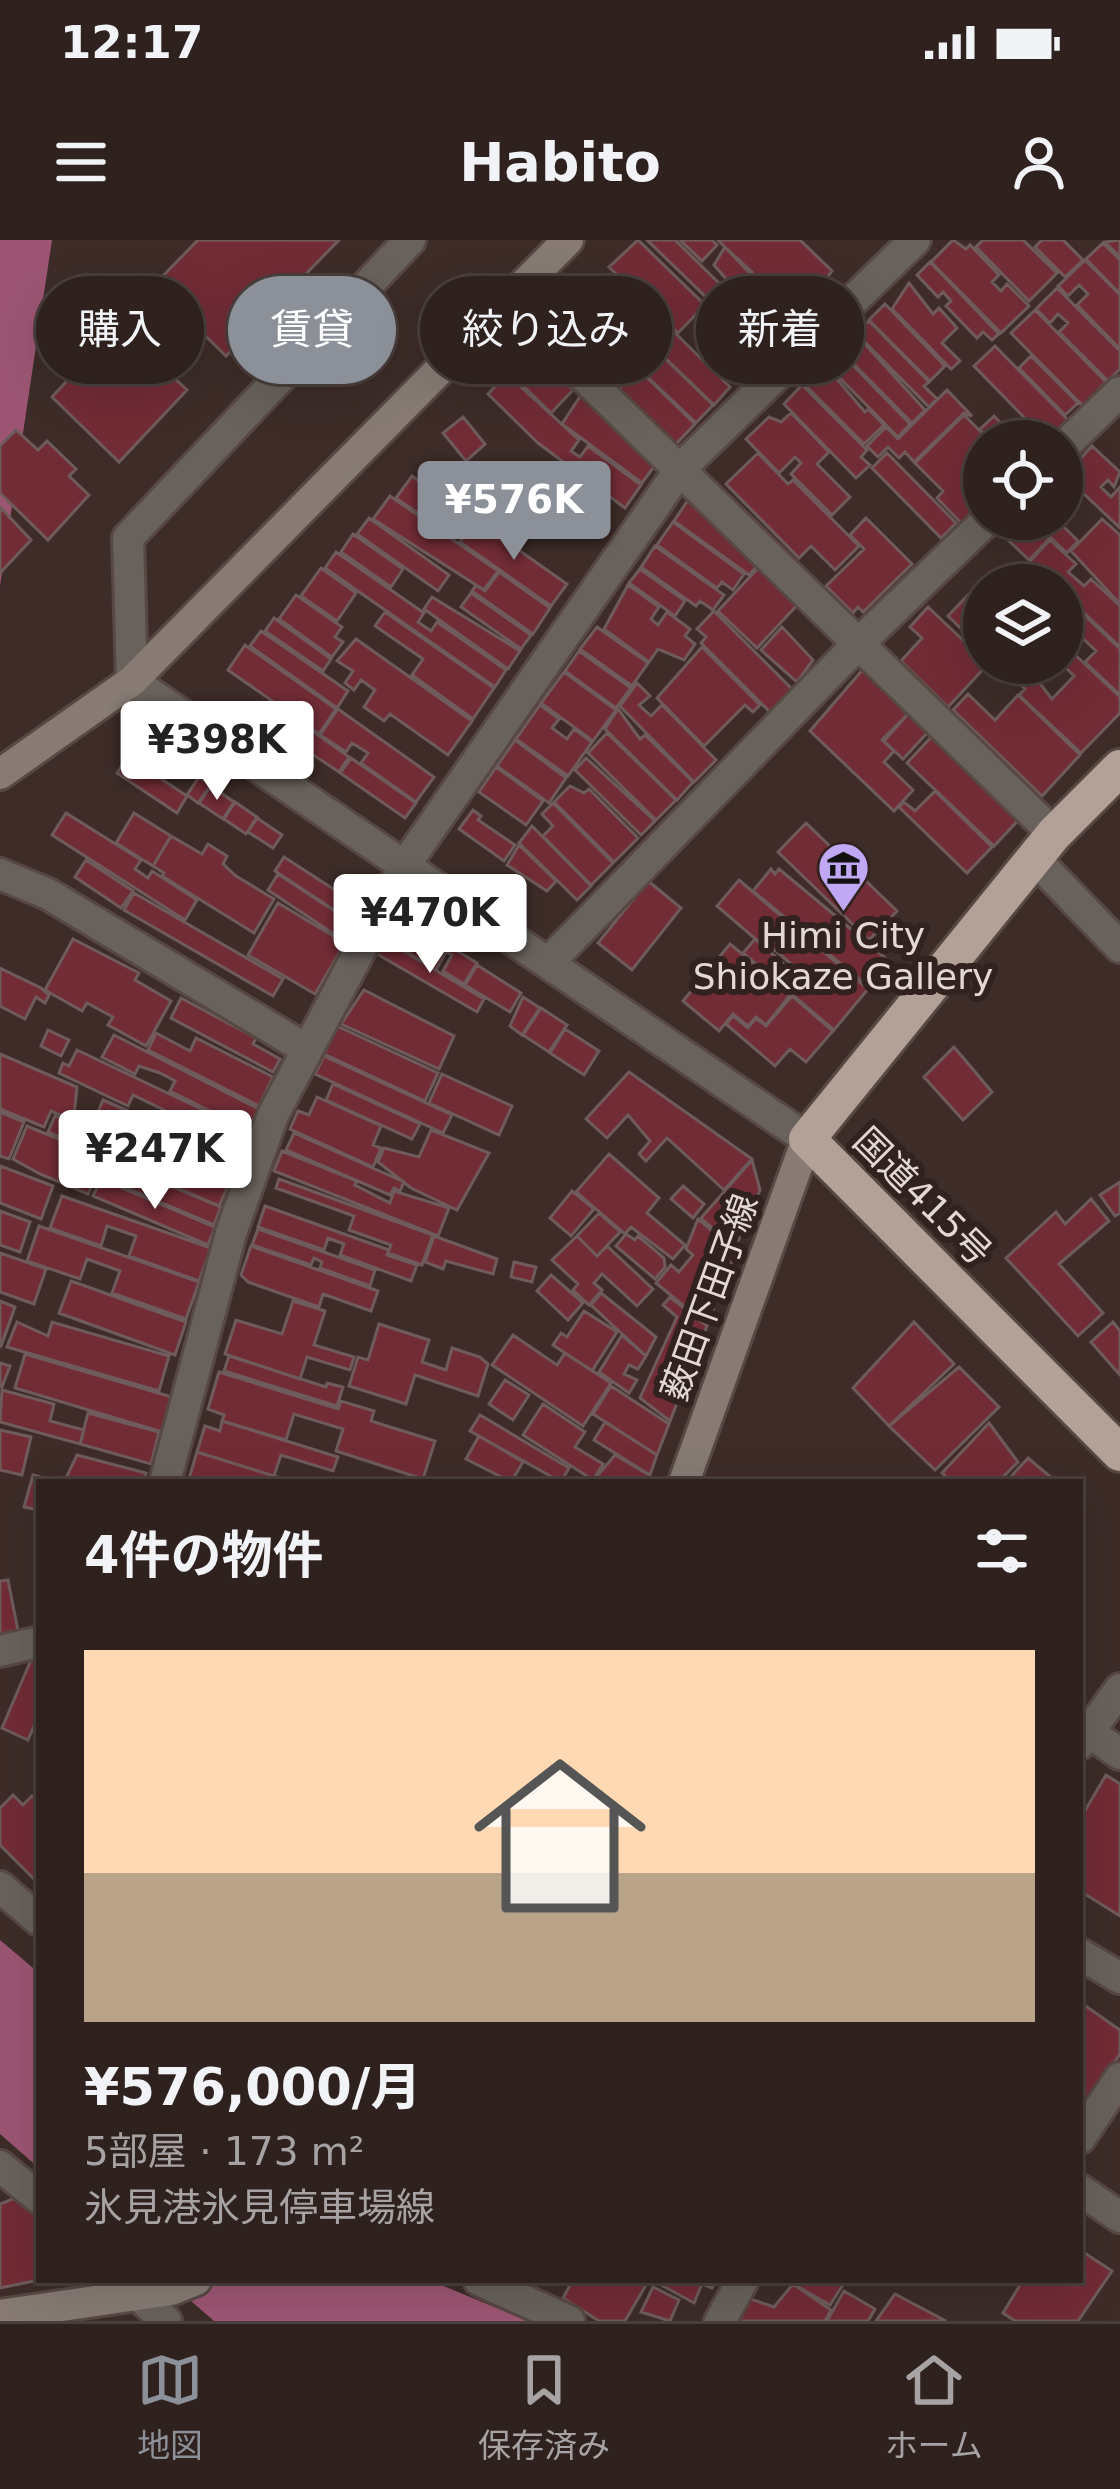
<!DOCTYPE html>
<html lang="ja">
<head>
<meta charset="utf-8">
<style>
	body { margin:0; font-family:"DejaVu Sans","Noto Sans JP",sans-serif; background:#3a2e2b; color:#f1f3f6; height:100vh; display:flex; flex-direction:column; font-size:45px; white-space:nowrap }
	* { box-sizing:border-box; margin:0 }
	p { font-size:39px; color:#a7a3a4 }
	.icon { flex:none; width:66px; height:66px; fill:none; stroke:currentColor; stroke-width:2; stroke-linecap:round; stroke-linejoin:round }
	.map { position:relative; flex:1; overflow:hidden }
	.drawer { position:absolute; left:36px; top:1239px; width:1047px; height:804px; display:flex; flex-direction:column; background:#2e211e; border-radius:0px; box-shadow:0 12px 48px #0002,0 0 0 3px #493e3c }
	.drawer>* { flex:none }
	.guide { position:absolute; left:36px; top:36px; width:1050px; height:108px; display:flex; gap:24px }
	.tools { position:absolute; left:963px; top:180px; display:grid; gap:24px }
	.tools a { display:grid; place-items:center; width:120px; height:120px; border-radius:50%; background:#2e211e; box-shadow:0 12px 48px #0002,0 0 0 3px #493e3c; font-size:60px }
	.price { position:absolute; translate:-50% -102px; padding:0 27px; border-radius:12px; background:#fff; color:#222; font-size:39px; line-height:78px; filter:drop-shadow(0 3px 6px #0008) }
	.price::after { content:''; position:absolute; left:50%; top:72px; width:36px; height:27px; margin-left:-18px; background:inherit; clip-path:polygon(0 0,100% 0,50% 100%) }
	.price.on { background:#8c9099; color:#fff }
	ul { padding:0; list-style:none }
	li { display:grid; align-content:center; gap:24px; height:636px; padding:0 48px }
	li+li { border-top:3px solid #493e3c }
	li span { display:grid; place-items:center; height:372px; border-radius:0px; color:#555 }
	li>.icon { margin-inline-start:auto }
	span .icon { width:216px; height:216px; fill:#fffc; stroke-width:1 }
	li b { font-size:51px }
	h2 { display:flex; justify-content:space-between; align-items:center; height:144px; padding:0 48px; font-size:51px }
	.chip { padding:0 42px; border-radius:54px; background:#2e211e; box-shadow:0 12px 48px #0002,0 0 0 3px #493e3c; font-size:42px; line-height:108px }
	.chip.on { background:#8c9099; color:#fff }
	.status { display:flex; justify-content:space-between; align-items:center; height:84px; padding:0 60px; background:#2e211e; direction:ltr }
	.status svg { height:33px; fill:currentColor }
	header { display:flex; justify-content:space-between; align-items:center; height:156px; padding:0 48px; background:#2e211e; font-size:54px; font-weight:800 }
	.tab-bar { display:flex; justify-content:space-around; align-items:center; height:168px; border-top:3px solid #493e3c; background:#2e211e; font-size:33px; color:#a7a3a4 }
	.tab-bar a { display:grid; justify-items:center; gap:6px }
	.tab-bar .on { color:#8c9099 }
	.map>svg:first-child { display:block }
	.water { fill:#9c5673 }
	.building { fill:#722c36; stroke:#6f5b5c; stroke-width:3 }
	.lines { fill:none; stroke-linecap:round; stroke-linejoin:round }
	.street-casing { stroke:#584844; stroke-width:36 }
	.secondary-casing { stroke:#584844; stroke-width:36 }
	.highway-casing { stroke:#584844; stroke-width:42 }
	.street { stroke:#68615c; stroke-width:30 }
	.secondary { stroke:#877b74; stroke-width:30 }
	.highway { stroke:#b3a197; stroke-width:36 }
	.labels { text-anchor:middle; stroke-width:12; stroke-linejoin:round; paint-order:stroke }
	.poi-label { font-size:36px; fill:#e3d8d5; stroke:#32221f }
	.street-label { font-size:36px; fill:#e3d8d5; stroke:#32221f }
</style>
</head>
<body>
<div class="status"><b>12:17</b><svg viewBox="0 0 49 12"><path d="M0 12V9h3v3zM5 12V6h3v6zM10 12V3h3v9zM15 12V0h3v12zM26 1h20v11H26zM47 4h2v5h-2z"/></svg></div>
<header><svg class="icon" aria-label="menu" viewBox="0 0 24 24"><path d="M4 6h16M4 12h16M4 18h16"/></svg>Habito<svg class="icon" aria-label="person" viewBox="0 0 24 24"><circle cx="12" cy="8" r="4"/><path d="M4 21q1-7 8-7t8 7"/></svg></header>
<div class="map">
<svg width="1120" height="2081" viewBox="0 0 1120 2081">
	<rect width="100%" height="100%" fill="#3d2c28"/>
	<!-- water -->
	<path class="water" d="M0,0H52L0,346Z
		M0,1700L39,1733V1928L0,1894Z
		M167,2040H429L528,2081H214Z"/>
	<!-- building -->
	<path class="building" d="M198,0H339L226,116L154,45Z
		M638,0L705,65L678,93L609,27Z
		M647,0H675L722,46L709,60Z
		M680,0H712L717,5L702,21Z
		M718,0H800L832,31L801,72L794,65L787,72Z
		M953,0L966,9L970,5L999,35L992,42L1001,51L1007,44L1029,66L1001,93L931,22Z
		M983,0H1023L1057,33L1029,61L976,7Z
		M1042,0H1063L1083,20L1065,37L1035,7Z
		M1120,0V17L1105,2Z
		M1103,3L1120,20V54L1086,19Z
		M725,7L752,32L735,49L714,25Z
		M1085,20L1120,55V109L1077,65L1088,54L1079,45L1068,56L1058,46Z
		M930,22L999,94L992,100L983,92L977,98L946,66L951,61L943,52L938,57L917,35Z
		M621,40L671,89L654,107L600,55Z
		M909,43L933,74L939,68L957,88L942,103L960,121L951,129L892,69Z
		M590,47L652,108L635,125L573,65Z
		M723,48L779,102L766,115L710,61Z
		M1057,48L1120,111V129L1108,141L1059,92L1068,83L1058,74L1050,83L1036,69Z
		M885,64L945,126L930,141L869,80Z
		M572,68L623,118L615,126L625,135L613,146L552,87Z
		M1035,70L1106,142L1083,166L1011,93Z
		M869,81L929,142L924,146L937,159L929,167L856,93Z
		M671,89L730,147L714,165L654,107Z
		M854,92L925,170L912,183L838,108Z
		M132,98L187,150L119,222L52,157L105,100L118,113Z
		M995,106L1068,180L1047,201L974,126Z
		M654,108L713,165L696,183L636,126Z
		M532,109L573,150L551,173L509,132Z
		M838,110L910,184L898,197L825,123Z
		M1031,116L1078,163L1065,175L1019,128Z
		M824,124L865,172L868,169L884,185L864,204L804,144Z
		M638,129L695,184L675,205L618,150Z
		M507,134L579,200L571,211L580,217L588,206L641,245L625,268L538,203L488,154Z
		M802,145L867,210L861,217L870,225L856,238L784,164Z
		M947,150L972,176L964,173L914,222L905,212L899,218L888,207L878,217L867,206L886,187L898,199Z
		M583,152L656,224L642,243L562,184Z
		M791,173L829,212L817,224L850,257L832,275L791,234L801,223L795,217L779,233L746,199L769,177L781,182Z
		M964,175L990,201H984V262L962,284L937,258L943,251L915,223Z
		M994,176L1018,201H992L980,189Z
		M463,177L485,204L466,221L443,193Z
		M16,190L38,210L47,201L76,229L69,236L89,255L48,300L0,253V206Z
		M1092,206L1120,232L1114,247L1108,240L1101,247L1111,257L1120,247V288L1065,236Z
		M758,213L788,244L793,240L859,306L835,330L811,306L799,318L726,244Z
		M887,213L956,283L941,298L872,228Z
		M412,236L460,270L445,292L396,258Z
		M390,256L498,331L484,350L373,279Z
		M690,257L763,320L749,335L674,281Z
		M0,267L31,300L0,333Z
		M369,278L449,335L438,351L357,294Z
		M866,278L912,324L863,372L858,367L853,373L826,346L864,309L850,295Z
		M1031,279H1056L1078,301L1067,313Z
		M1102,279L1120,295V364L1071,311Z
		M476,280L567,344L551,366L460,302Z
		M1029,280L1049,299L1029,320L1009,301Z
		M673,282L744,334L733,350L722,342L717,348L657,305Z
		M353,294L403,329L391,347L341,312Z
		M1050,300L1076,324L1068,332L1084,346L1091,339L1120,366V407L1062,352V345H1055L1030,321Z
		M655,306L724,355L713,370L700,361L696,366L641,327Z
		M336,312L424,373L418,382L431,391L437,382L506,430L495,447L325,328Z
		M760,326L802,360L757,408L718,371Z
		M321,328L356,353L337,381L301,356Z
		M640,329L685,361L675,376L629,343Z
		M499,332L550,368L533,394L472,351L476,345L485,351Z
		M990,332L1003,345H984V398L978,405L948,376Z
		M628,345L659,367L651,379L658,385L667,372L690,389L685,396L695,404L684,420L658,409L649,422L604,389Z
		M471,353L531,395L521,409L461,367Z
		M296,355L342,387L335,397L343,402L332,417L279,379Z
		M432,357L520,411L508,429L424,369Z
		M928,367L988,424L948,467L901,421L922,398L910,387Z
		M714,371L792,449L770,472L701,403L706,397L697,389Z
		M385,372L494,448L473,479L412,435L423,419L375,386Z
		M1082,373L1120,409V455L1085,422L1096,411L1070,386Z
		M274,378L331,419L323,431L265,391Z
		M597,387L648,423L632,446L580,409Z
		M782,387L813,420L797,442L761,410Z
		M261,391L348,451L337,468L250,406Z
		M356,399L472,481L448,515L390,474L384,481L364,467L375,450L361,440L354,450L345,443L353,431L337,421Z
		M245,405L336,469L319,494L228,430Z
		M702,407L760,465L753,472L745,465L704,506L657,458Z
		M579,411L631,448L616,468L565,431Z
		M1071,411L1120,457V473L1081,513L1019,455L1025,449L997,423H1024L1052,459L1074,436L1061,423Z
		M865,427L911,471L882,500L894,511L884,522L913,550L894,571L810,491Z
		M564,432L616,470L593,501L541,463Z
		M637,443L650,456L639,465L651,476L662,465L716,520L694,542L620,466Z
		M968,454L995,480L1018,455L1080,515L1042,556L953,470Z
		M540,465L559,479L552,488L567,499L574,489L592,502L568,536L516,499Z
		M338,469L434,537L416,562L361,523L368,513L352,503L346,512L320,495Z
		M618,469L640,499L645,495L693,542L677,560L605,489Z
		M285,471L349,517L339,532L273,488Z
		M909,473L928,492L903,519L884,501Z
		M938,490L1025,573L994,606L907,523Z
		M607,493L676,560L656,580L588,513Z
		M515,500L566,538L549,563L497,526Z
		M128,517L187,556L177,573L117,533Z
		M351,518L416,563L405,578L340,533Z
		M586,518L655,581L641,595L575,530Z
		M496,527L543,561L526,585L479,552Z
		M199,537L211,545L198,563L187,555Z
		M211,546L234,562L223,579L199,563Z
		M570,546L584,553L589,549L638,598L614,622L554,562Z
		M935,551L992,607L967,633L899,567L904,562L915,571Z
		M235,562L257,577L246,594L224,579Z
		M553,563L613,623L591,645L543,596L553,586L542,574Z
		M473,570L481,576L478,580L515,605L504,621L459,589Z
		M66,573L141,620L135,629L148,638L152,631L197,660L185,680L52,595Z
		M134,573L171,596L153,626L116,603Z
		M257,578L282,595L273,608L248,592Z
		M806,583L897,671L869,700L778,612Z
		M532,586L591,646L577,660L519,603Z
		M171,596L202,614L208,604L227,616L223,624L236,636L274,659L254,693L162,636L164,633L153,626Z
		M519,605L556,641L547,651L507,625Z
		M284,617L364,669L354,683L275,631Z
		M86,620L133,651L121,668L75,637Z
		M771,629L775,634L779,629L844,683L823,709L753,651Z
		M278,634L354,684L343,700L268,650Z
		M739,640L788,682L766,708L717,666Z
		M648,641L681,668L632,730L598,703Z
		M134,653L283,739L273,756L124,670Z
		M278,663L345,703L315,754L248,715Z
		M400,676L477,723L464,744L443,731L452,715L446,712L436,730L386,699Z
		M789,683L868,749L834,790L743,713L755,699L800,738L803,734L770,706Z
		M845,684L890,722L869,747L824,710Z
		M73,699L139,733L135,740L171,761L146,806L108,785L113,777L87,763L82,771L45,750Z
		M385,700L484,759L477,772L377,714Z
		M730,704L791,754L766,785L756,777L748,786L733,774L719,791L683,761Z
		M477,725L521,753L510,772L465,745Z
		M0,728L41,748L49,755L45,763L36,757L25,779L0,766Z
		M364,750L454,796L439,829L341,784Z
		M792,756L833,791L806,822L790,809L775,826L726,784L733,776L748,788L756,778L766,786Z
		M523,757L540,768L522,795L510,786Z
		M181,758L256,798L253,804L280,819L273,832L171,778Z
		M541,768L567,785L549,812L523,795Z
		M337,786L438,833L425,861L324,814Z
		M565,789L599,811L584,835L550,813Z
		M48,790L69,800L61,816L41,806Z
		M156,793L190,811L196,798L273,837L259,866L148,810Z
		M114,795L259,869L248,890L170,851L175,841L160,833L139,826L135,834L102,817Z
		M954,807L992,852L963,880L924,837Z
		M77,810L241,888L229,915L165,885L170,873L133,855L128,866L59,833L63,823L69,826Z
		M0,814L77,847L74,875L90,881L87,887L51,871L44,887L0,869Z
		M324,816L452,875L443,893L315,834Z
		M629,832L752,919L724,950L667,898L646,921L639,914L650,901L628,875L607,898L586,879Z
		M442,834L512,866L499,895L429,863Z
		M333,844L420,884L412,899L326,860Z
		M317,857L381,886L373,905L381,908L373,927L290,889L298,871L309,875Z
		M103,860L149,880L146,887L160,893L163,888L239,920L231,937L95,879Z
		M0,872L24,882L9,919L0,916Z
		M55,876L142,914L147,903L231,939L219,966L48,892Z
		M27,886L221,967L214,985L96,935L88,954L40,934L13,919Z
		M431,890L489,913L457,970L411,948L378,922L384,908L419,917Z
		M294,893L404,942L400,951L394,948L390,955L286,910Z
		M282,911L357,941L355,945L390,963L394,951L449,968L438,996L274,931Z
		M609,914L659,958L647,973L685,1005L673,1019L631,987L625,994L576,952Z
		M752,920L760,950L735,1008L701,978Z
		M0,926L53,946L41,979L0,963Z
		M101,939L215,987L208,1005L93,956Z
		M279,939L433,995L422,1025L388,1013L391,1005L349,990L354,976L276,948Z
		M1120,942V973L1115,976L1100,955Z
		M683,946L704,964L693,978L671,959Z
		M572,951L594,969L571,996L550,978Z
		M62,956L211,1008L199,1041L129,1016L136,996L107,986L101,1006L50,988Z
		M1091,959L1109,981L1059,1024L1103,1073L1078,1096L1006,1018L1056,972L1065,984Z
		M265,966L389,1010L387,1015L417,1025L411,1041L340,1015L344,1004L328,998L324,1010L258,987Z
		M0,971L30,982L20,1012L0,1005Z
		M599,973L620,992L597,1016L577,996Z
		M698,979L736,1011L707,1085L656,1043L671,1025L679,1032L693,1015L686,1009Z
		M39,986L199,1042L186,1079L112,1053L120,1031L87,1019L80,1039L27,1021Z
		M258,989L375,1030L370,1046L320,1028L322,1022L314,1018L311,1025L252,1005Z
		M626,994L635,1000L638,996L664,1018L665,1027L655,1039L616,1006Z
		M434,996L497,1019L493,1034L446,1021L443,1029L425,1022Z
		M577,996L597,1016L607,1006L653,1049L637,1066L602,1034L594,1043L602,1050L589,1065L573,1050L578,1044L552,1020Z
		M251,1006L378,1051L371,1071L323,1054L319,1067L248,1042L241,1035Z
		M0,1013L46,1029L34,1064L0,1052Z
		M514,1022L536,1027L532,1042L511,1037Z
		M551,1035L583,1063L568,1080L537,1051Z
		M71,1041L186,1082L175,1115L59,1073Z
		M601,1053L656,1097L646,1116L591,1065Z
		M670,1057L707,1086L670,1181L640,1158L677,1077L663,1065Z
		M0,1061L15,1067L1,1106L0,1105Z
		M293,1061L325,1071L314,1105L354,1117L350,1130L307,1117L300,1139L225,1114L236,1080L282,1094Z
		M584,1071L617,1092L592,1131L553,1105L561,1093L567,1097Z
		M17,1082L48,1096L52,1082L169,1116L159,1151L7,1107Z
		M914,1082L954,1124L889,1186L853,1148Z
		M1113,1082L1120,1091V1135L1091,1102Z
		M379,1084L429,1100L422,1122L446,1130L452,1108L480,1117L488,1124L478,1156L415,1135L406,1164L349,1146L358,1117L368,1120Z
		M513,1095L557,1125L565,1113L611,1143L583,1186L492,1125Z
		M622,1095L646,1116L638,1129L629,1125L624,1134L637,1140L629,1153L599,1132Z
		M25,1114L172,1157L162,1192L15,1148Z
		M229,1116L326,1147L327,1143L343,1147L337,1166L224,1131Z
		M0,1123L10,1126L2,1147L0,1146Z
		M959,1127L999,1167L935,1230L889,1186Z
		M219,1132L338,1169L341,1161L374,1171L371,1181L435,1201L423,1239L336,1211L343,1189L294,1174L286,1200L222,1181L224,1175L208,1169Z
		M505,1140L529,1155L513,1180L489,1164Z
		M611,1146L669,1184L657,1215L593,1174Z
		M2,1150L54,1164L50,1181L84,1190L80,1204L0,1182Z
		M543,1164L585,1192L575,1207L603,1224L593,1240L523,1195Z
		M88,1173L159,1192L151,1224L80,1204Z
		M480,1175L569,1228L561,1242L470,1191Z
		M222,1181L338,1217L333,1231L281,1215L274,1236L197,1212L205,1186L220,1191Z
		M605,1182L657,1215L650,1235L594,1200Z
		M989,1183L1018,1222L998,1242H952L942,1233Z
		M0,1190L31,1197L22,1235L0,1230Z
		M479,1196L523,1222L511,1242L466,1219Z
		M197,1212L274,1236L294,1242H188Z
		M77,1215L146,1233L143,1242L65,1240Z
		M615,1215L649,1235L647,1242L593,1241Z
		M1028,1218L1053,1239L1006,1242Z
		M33,1235L57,1242H39V1270L24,1267Z
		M8,1340L18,1391L0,1394V1341Z
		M31,1420L39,1423V1474L28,1500L2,1488Z
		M1106,1535L1120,1544V1676L1080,1651V1579Z
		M13,1555L23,1565L32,1556L39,1561L36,1641L0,1605V1568Z
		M1080,1762L1120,1790V1814L1080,1873Z
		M15,1958L39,1976V2040L0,2048V1964Z
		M1080,2010L1112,2031L1078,2081H1015L1003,2073L1023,2040H1080Z
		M573,2040H638L646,2045L625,2081H599L563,2058Z
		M666,2040H716L712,2048L702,2044L694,2063L663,2046Z
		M796,2040H846L830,2065L793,2044Z
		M793,2044L831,2070L825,2081H734L748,2058L774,2067Z
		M653,2047L679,2060L670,2081L641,2072Z
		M844,2051L875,2069L868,2081H827Z
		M895,2054L946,2081H876Z"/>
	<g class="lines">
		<defs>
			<path id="street" d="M410,0L128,298L132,441L807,899
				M506,61L1054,594
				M1062,208L1120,152
				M1035,619L1120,707
				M0,634L48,654L306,809
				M549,722L858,404L988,279
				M165,1242L231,993L273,875L405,625L681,228L915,0
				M0,1411L39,1402
				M1089,1492L1120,1514
				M1080,1504L1120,1449
				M0,1647L39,1680
				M1080,1714L1120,1738
				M1080,1898L1120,1838
				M0,1926L39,1958
				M1080,1950L1120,1977
				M122,2040L166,2081
				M479,2040L569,2081
				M720,2081L743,2040"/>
			<path id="secondary" d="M0,534L132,441L568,0
				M684,1242L807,899
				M0,2075L171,2050L196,2040"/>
			<path id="highway" d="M1120,528L1054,594L807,899L1120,1213"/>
		</defs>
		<!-- street casing -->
		<use href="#street" class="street-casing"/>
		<!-- secondary casing -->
		<use href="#secondary" class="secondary-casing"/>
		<!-- highway casing -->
		<use href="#highway" class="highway-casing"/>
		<!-- street -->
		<use href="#street" class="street"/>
		<!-- secondary -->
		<use href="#secondary" class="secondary"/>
		<!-- highway -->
		<use href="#highway" class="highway"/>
	</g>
	<!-- icons -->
	<defs>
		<symbol id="museum-pin" viewBox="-11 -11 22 30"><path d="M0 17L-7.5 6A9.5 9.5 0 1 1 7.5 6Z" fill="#c0a8f4" stroke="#32221f"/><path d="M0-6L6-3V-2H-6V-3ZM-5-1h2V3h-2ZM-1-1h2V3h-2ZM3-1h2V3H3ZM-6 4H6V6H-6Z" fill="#111"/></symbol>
	</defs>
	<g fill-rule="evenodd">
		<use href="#museum-pin" x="814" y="598" width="59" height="81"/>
	</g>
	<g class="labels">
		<!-- poi labels -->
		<g class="poi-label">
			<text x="843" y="708">Himi City<tspan x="843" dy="41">Shiokaze Gallery</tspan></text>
		</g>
		<!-- street labels -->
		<g class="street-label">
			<text transform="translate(923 956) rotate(45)" y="13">国道415号</text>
			<text transform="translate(709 1057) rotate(-70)" y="13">薮田下田子線</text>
		</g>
	</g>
</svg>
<div class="tools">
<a><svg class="icon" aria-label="locate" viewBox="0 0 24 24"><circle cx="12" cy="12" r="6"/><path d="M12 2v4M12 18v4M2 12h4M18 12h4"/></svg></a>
<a><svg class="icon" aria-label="layers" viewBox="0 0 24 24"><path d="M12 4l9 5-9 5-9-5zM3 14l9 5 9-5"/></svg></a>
</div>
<b class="price on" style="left:514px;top:323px">¥576K</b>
<b class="price" style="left:217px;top:563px">¥398K</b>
<b class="price" style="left:430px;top:736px">¥470K</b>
<b class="price" style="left:155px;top:972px">¥247K</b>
<div class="guide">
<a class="chip">購入</a>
<a class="chip on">賃貸</a>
<a class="chip">絞り込み</a>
<a class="chip">新着</a>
</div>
<section class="drawer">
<h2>4件の物件<svg class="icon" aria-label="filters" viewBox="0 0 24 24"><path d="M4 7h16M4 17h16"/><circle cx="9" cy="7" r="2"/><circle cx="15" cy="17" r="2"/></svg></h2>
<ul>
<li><span style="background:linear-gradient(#ffd9b3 60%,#b9a48a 0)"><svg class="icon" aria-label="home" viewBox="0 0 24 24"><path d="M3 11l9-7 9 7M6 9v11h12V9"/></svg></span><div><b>¥576,000/月</b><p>5部屋 · 173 m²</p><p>氷見港氷見停車場線</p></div></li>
</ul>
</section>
</div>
<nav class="tab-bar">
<a class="on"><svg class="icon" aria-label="map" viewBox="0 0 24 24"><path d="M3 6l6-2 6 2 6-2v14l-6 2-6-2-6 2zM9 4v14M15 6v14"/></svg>地図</a>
<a><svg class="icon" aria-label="saved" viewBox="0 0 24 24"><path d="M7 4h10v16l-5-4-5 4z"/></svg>保存済み</a>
<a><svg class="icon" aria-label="home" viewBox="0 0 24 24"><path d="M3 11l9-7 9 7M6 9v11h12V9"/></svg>ホーム</a>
</nav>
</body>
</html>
